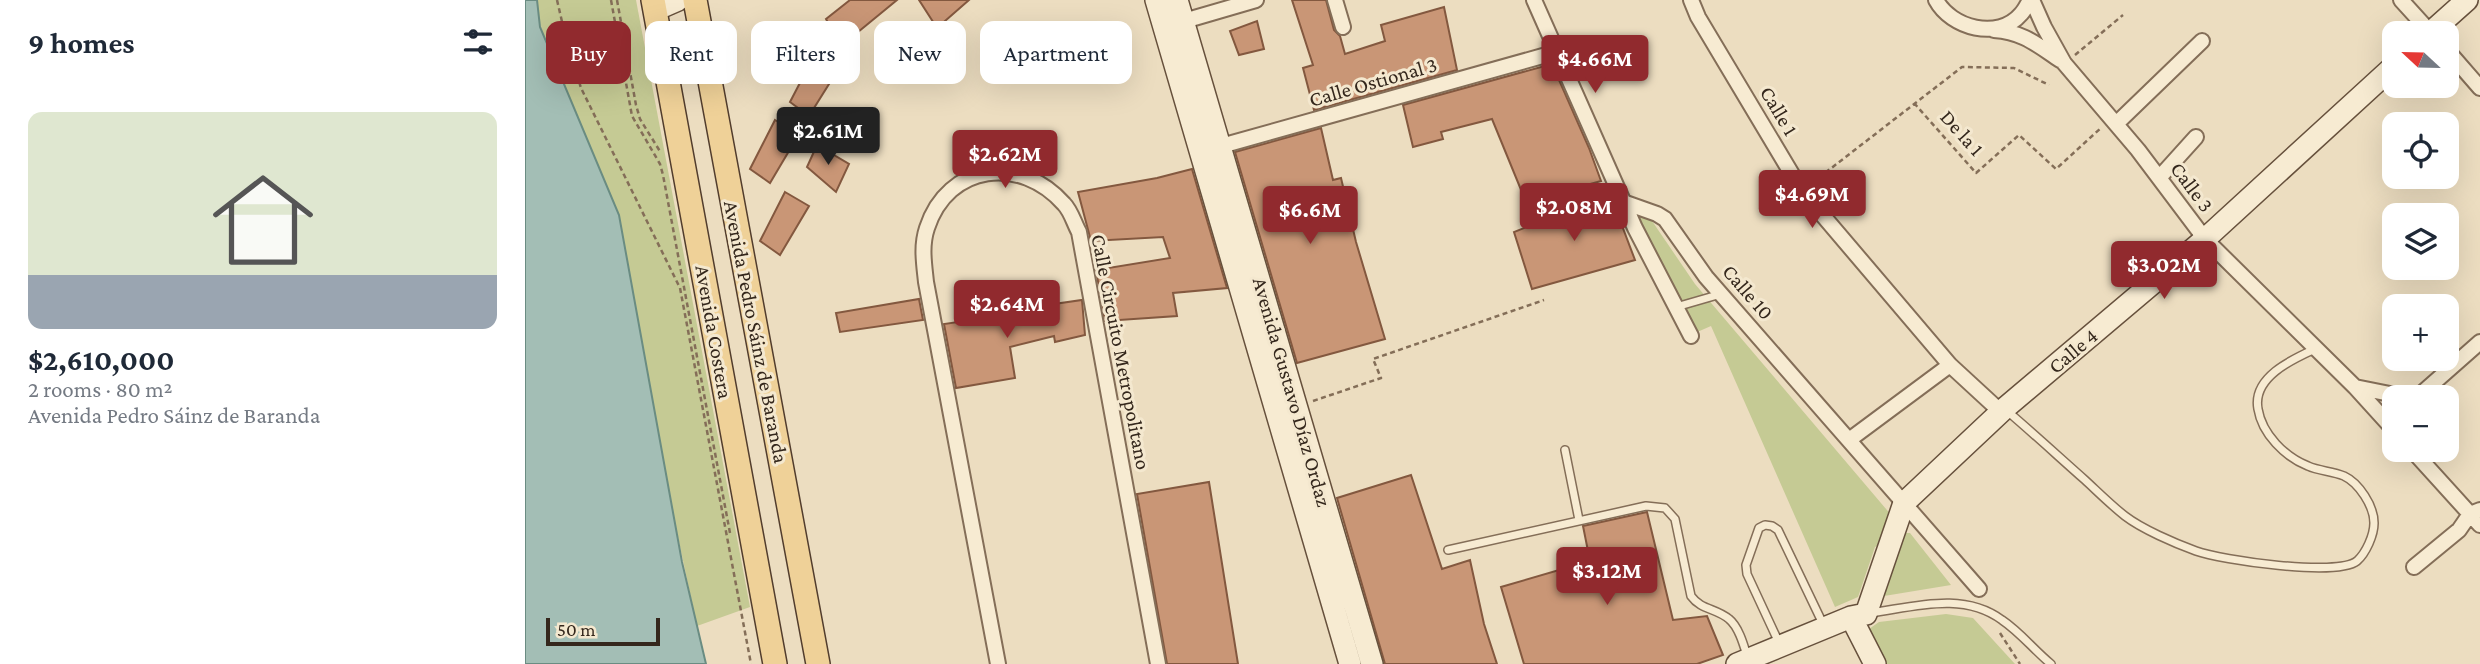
<!DOCTYPE html>
<html lang="en">
<head>
<meta charset="utf-8">
<style>
	body { margin:0; font-family:"Crimson Pro",serif; background:#f2f2f3; color:#1f2937; height:100vh; display:flex; flex-direction:column; font-size:26px; white-space:nowrap }
	* { box-sizing:border-box; margin:0 }
	p { font-size:23px; color:#747a83 }
	.icon { flex:none; width:38px; height:38px; fill:none; stroke:currentColor; stroke-width:2; stroke-linecap:round; stroke-linejoin:round }
	.map { position:relative; flex:1; overflow:hidden }
	.sheet { display:flex; flex-direction:column; background:#fff; width:525px }
	.sheet>* { flex:none }
	.banner { position:absolute; left:21px; top:21px; width:665px; height:63px; display:flex; gap:14px }
	.needle { width:46px; rotate:292deg }
	.buttons { position:absolute; left:1857px; top:21px; display:grid; gap:14px }
	.buttons a { display:grid; place-items:center; width:77px; height:77px; border-radius:14px; background:#fff; box-shadow:0 7px 28px #0002; font-size:35px }
	.scale { position:absolute; left:21px; bottom:18px; width:114px; box-sizing:border-box; padding-left:7px; border:4px solid #34271c; border-top:0; font-size:19px; line-height:24px; white-space:nowrap; color:#34271c; -webkit-text-stroke:5px #f4e8cf; paint-order:stroke }
	.price { position:absolute; translate:-50% -60px; padding:0 16px; border-radius:7px; background:#912a2e; color:#fff; font-size:23px; line-height:46px; filter:drop-shadow(0 2px 4px #0008) }
	.price::after { content:''; position:absolute; left:50%; top:42px; width:21px; height:16px; margin-left:-10px; background:inherit; clip-path:polygon(0 0,100% 0,50% 100%) }
	.price.active { background:#222; color:#fff }
	ul { padding:0; list-style:none }
	li { display:grid; align-content:center; gap:14px; height:371px; padding:0 28px }
	li span { display:grid; place-items:center; height:217px; border-radius:14px; color:#555 }
	li>.icon { margin-inline-start:auto }
	span .icon { width:126px; height:126px; fill:#fffc; stroke-width:1 }
	li b { font-size:30px }
	h2 { display:flex; justify-content:space-between; align-items:center; height:84px; padding:0 28px; font-size:30px }
	.chip { padding:0 24px; border-radius:14px; background:#fff; box-shadow:0 7px 28px #0002; font-size:24px; line-height:63px }
	.chip.active { background:#912a2e; color:#fff }
	main { display:flex; flex:1; min-height:0 }
	.map>svg:first-child { display:block }
	.green { fill:#c5ca94 }
	.water { fill:#a3beb5; stroke:#6a8c82; stroke-width:2 }
	.building { fill:#c99676; stroke:#83583f; stroke-width:2 }
	.lines { fill:none; stroke-linecap:round; stroke-linejoin:round }
	.lane-casing { stroke:#846e58; stroke-width:10 }
	.street-casing { stroke:#846e58; stroke-width:18 }
	.secondary-casing { stroke:#66503c; stroke-width:24 }
	.primary-casing { stroke:#523d2d; stroke-width:26 }
	.path { stroke:#846e58; stroke-width:2.5; stroke-dasharray:5 3.5; stroke-linecap:butt }
	.lane { stroke:#f7ebd2; stroke-width:7 }
	.street { stroke:#f7ebd2; stroke-width:14 }
	.secondary { stroke:#f7ebd2; stroke-width:21 }
	.primary { stroke:#efd198; stroke-width:23 }
	.labels { text-anchor:middle; stroke-width:6; stroke-linejoin:round; paint-order:stroke }
	.street-label { font-size:21px; fill:#34271c; stroke:#f4e8cf }
</style>
</head>
<body>
<main>
<section class="sheet">
<h2>9 homes<svg class="icon" aria-label="filters" viewBox="0 0 24 24"><path d="M4 7h16M4 17h16"/><circle cx="9" cy="7" r="2"/><circle cx="15" cy="17" r="2"/></svg></h2>
<ul>
<li><span style="background:linear-gradient(#dfe7d0 75%,#9aa5b1 0)"><svg class="icon" aria-label="home" viewBox="0 0 24 24"><path d="M3 11l9-7 9 7M6 9v11h12V9"/></svg></span><div><b>$2,610,000</b><p>2 rooms · 80 m²</p><p>Avenida Pedro Sáinz de Baranda</p></div></li>
</ul>
</section>
<div class="map">
<svg width="1955" height="664" viewBox="0 0 1955 664">
	<rect width="100%" height="100%" fill="#ecddc0"/>
	<!-- green -->
	<path class="green" d="M0,0H111L225,607L172,626L96,270L8,3Z
		M1108,214L1125,218L1170,284L1367,516L1358,543L1350,547L1333,597L1310,607L1186,326L1170,333Z
		M1376,533H1385L1426,585L1353,597Z
		M1421,614L1448,618L1490,664H1361L1344,629L1354,622Z"/>
	<!-- water -->
	<path class="water" d="M0,0H12L15,27L94,215L157,562L181,664H0Z"/>
	<!-- building -->
	<path class="building" d="M325,0H372L316,46L301,19Z
		M394,0H444L412,28Z
		M767,0H801L809,30L815,36L820,54L860,41L856,25L919,7L932,70L789,110L778,68L788,65Z
		M732,21L739,49L714,55L705,31Z
		M290,54L314,68L284,116L265,102Z
		M1027,64L1064,148L1076,181L1001,202L967,119L916,132L918,139L888,147L878,105Z
		M308,113L345,117L331,148L301,128Z
		M250,120L274,134L245,183L225,169Z
		M796,128L808,180L816,178L831,242L860,339L772,363L710,152Z
		M292,145L324,164L311,192L282,167Z
		M667,169L702,288L648,293L652,316L580,321L571,270L645,258L638,237L566,241L553,192L632,178Z
		M260,192L284,206L255,255L235,241Z
		M1085,194L1110,260L1007,289L989,232Z
		M394,299L398,320L315,332L311,313Z
		M557,300L560,335L530,342L529,336L485,347L490,378L431,388L419,324L488,314V310Z
		M886,475L917,569L945,560L959,624L972,664H860L812,498Z
		M684,482L713,664H642L612,494Z
		M1122,512L1148,620L1182,616L1198,655L1172,664H999L976,587L1065,561L1058,526Z"/>
	<g class="lines">
		<defs>
			<path id="lane" d="M1151,307L1196,294
				M1481,410C1508,433 1534,457 1560,480C1573,492 1586,505 1600,516C1617,529 1649,543 1671,551C1696,560 1812,577 1832,561C1841,553 1849,535 1849,523C1849,506 1834,483 1819,476C1807,471 1794,471 1783,466C1760,457 1737,434 1733,409C1727,377 1768,359 1790,349
				M1040,450L1054,520
				M923,550L1121,506L1140,508L1150,519L1166,596C1176,610 1191,608 1204,619C1214,627 1219,646 1223,659
				M1345,613C1389,607 1438,591 1477,620C1495,632 1509,650 1526,664
				M1255,645L1222,574L1221,565L1234,528L1240,525L1247,526L1253,530L1299,626"/>
			<path id="street" d="M810,0L818,27
				M1009,0L1110,228L1166,336
				M1166,0L1173,17L1277,191L1425,365L1476,412
				M1411,0C1426,28 1473,41 1496,14C1500,10 1502,5 1505,0
				M1507,0L1519,27L1539,63L1613,150L1680,239L1830,387L1869,430
				M1876,0L1906,33
				M659,21L731,0
				M1469,30C1498,32 1511,44 1535,60
				M1922,50L1955,88
				M1591,124L1677,41
				M689,148L1032,52
				M1634,178L1671,137
				M1101,203L1132,214L1140,219L1181,277L1454,589
				M1830,387L1875,396L1896,394L1955,342
				M1324,440L1425,365
				M1887,450L1955,525
				M1889,567L1934,530L1945,514L1955,510
				M473,664L401,282C399,263 396,246 402,228C423,163 496,155 539,204C546,211 549,223 554,232L633,664"/>
			<path id="secondary" d="M631,0L825,664
				M652,0L847,664
				M130,10L153,0
				M1905,33L1942,0
				M1326,617L1350,664
				M1212,664L1326,617L1341,614L1379,503L1480,408L1680,239L1869,66"/>
			<path id="primary" d="M128,0L250,664
				M170,0L293,664"/>
		</defs>
		<!-- lane casing -->
		<use href="#lane" class="lane-casing"/>
		<!-- street casing -->
		<use href="#street" class="street-casing"/>
		<!-- secondary casing -->
		<use href="#secondary" class="secondary-casing"/>
		<!-- primary casing -->
		<use href="#primary" class="primary-casing"/>
		<!-- path -->
		<path class="path" d="M32,0L41,39L56,88L155,288L226,664
			M86,0L107,116L135,164L138,175L205,533
			M92,0L111,105L115,119L136,153
			M1550,55L1598,15
			M1389,103L1451,173L1494,135L1531,169L1577,127
			M1287,183L1437,67L1489,68L1524,85
			M788,401L856,378L848,359L1019,300
			M1475,633L1495,664"/>
		<!-- lane -->
		<use href="#lane" class="lane"/>
		<!-- street -->
		<use href="#street" class="street"/>
		<!-- secondary -->
		<use href="#secondary" class="secondary"/>
		<!-- primary -->
		<use href="#primary" class="primary"/>
	</g>
	<g class="labels">
		<!-- street labels -->
		<g class="street-label">
			<text transform="translate(848 82) rotate(-16)" y="7">Calle Ostional 3</text>
			<text transform="translate(1254 111) rotate(59)" y="7">Calle 1</text>
			<text transform="translate(1437 133) rotate(48)" y="7">De la 1</text>
			<text transform="translate(1667 187) rotate(53)" y="7">Calle 3</text>
			<text transform="translate(1223 292) rotate(49)" y="7">Calle 10</text>
			<text transform="translate(189 332) rotate(80)" y="7">Avenida Costera</text>
			<text transform="translate(231 332) rotate(79)" y="7">Avenida Pedro Sáinz de Baranda</text>
			<text transform="translate(1548 351) rotate(-40)" y="7">Calle 4</text>
			<text transform="translate(596 352) rotate(79)" y="7">Calle Circuito Metropolitano</text>
			<text transform="translate(767 392) rotate(74)" y="7">Avenida Gustavo Díaz Ordaz</text>
		</g>
	</g>
</svg>
<div class="buttons">
<a><svg class="needle" viewBox="-14 -14 28 28"><path d="M0-13l5 13h-10z" fill="#e53935"/><path d="M0 13l5-13h-10z" fill="#747a83"/></svg></a>
<a><svg class="icon" aria-label="locate" viewBox="0 0 24 24"><circle cx="12" cy="12" r="6"/><path d="M12 2v4M12 18v4M2 12h4M18 12h4"/></svg></a>
<a><svg class="icon" aria-label="layers" viewBox="0 0 24 24"><path d="M12 4l9 5-9 5-9-5zM3 14l9 5 9-5"/></svg></a>
<a>+</a>
<a>−</a>
</div>
<div class="scale">50 m</div>
<b class="price" style="left:1070px;top:95px">$4.66M</b>
<b class="price active" style="left:303px;top:167px">$2.61M</b>
<b class="price" style="left:480px;top:190px">$2.62M</b>
<b class="price" style="left:1287px;top:230px">$4.69M</b>
<b class="price" style="left:1049px;top:243px">$2.08M</b>
<b class="price" style="left:785px;top:246px">$6.6M</b>
<b class="price" style="left:1639px;top:301px">$3.02M</b>
<b class="price" style="left:482px;top:340px">$2.64M</b>
<b class="price" style="left:1082px;top:607px">$3.12M</b>
<div class="banner">
<a class="chip active">Buy</a>
<a class="chip">Rent</a>
<a class="chip">Filters</a>
<a class="chip">New</a>
<a class="chip">Apartment</a>
</div>
</div>
</main>
</body>
</html>
